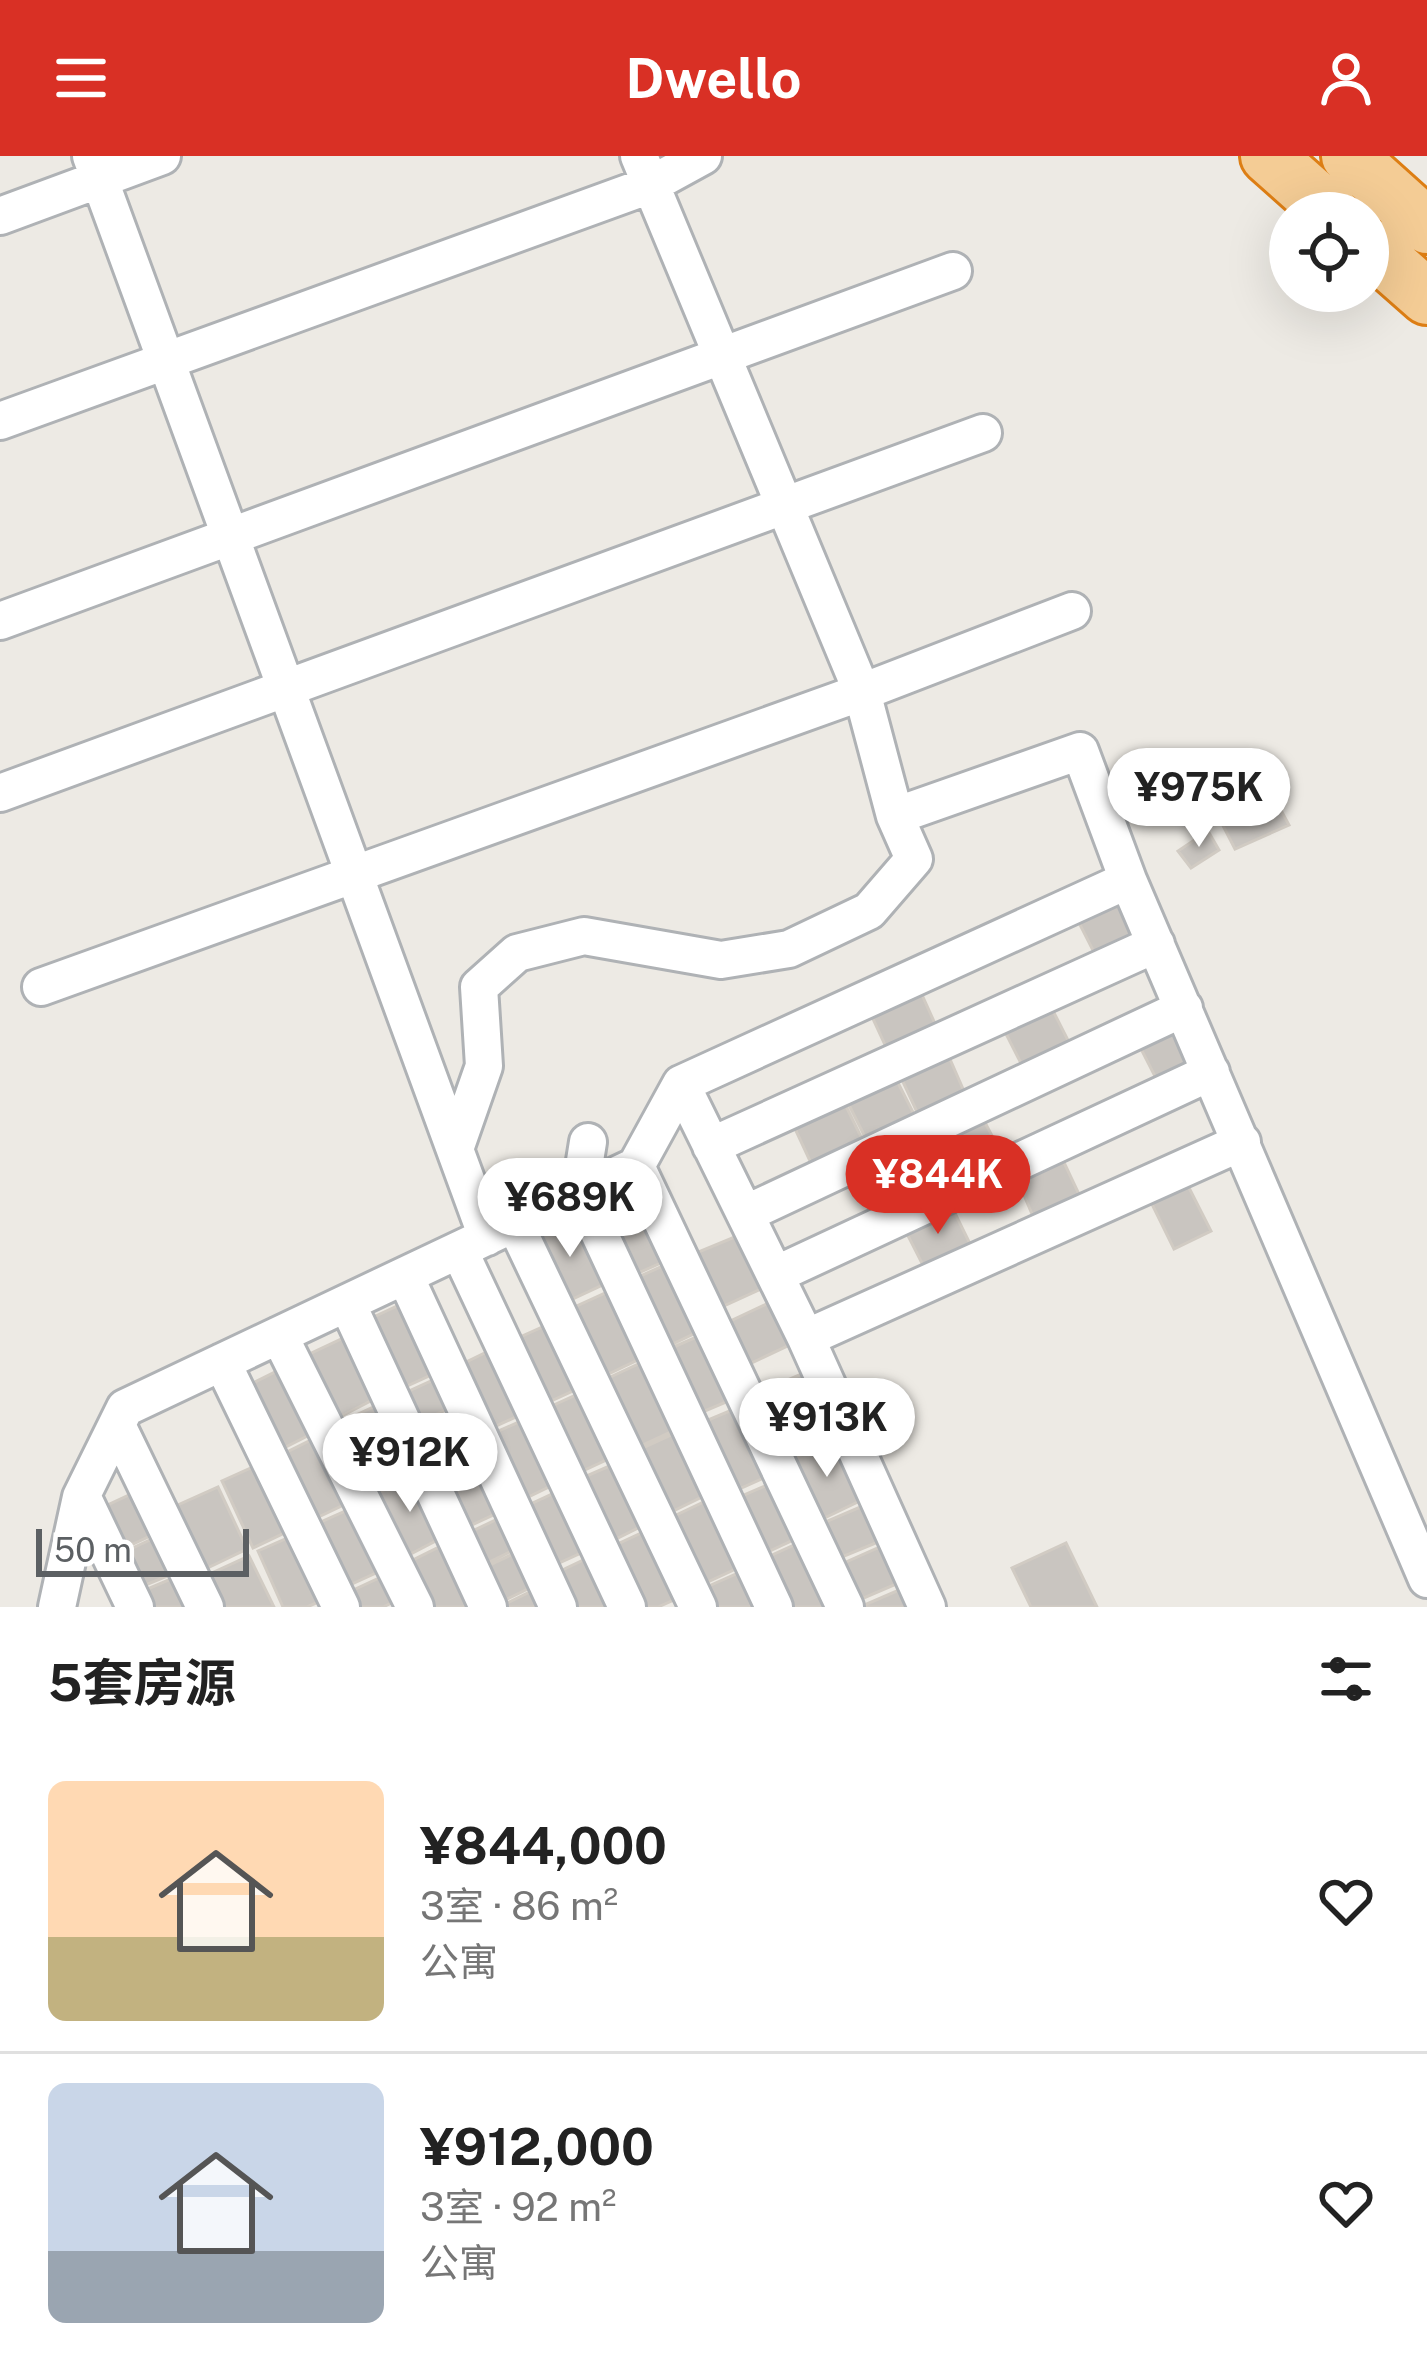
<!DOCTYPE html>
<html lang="zh">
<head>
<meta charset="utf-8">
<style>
	body { margin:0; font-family:"Public Sans","Noto Sans SC",sans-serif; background:#f2f2f2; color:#222; height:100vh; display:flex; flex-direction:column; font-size:45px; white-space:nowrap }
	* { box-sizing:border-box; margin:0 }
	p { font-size:39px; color:#767676 }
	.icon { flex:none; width:66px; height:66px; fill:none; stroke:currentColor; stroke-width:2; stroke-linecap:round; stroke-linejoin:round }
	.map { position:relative; height:1451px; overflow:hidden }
	.side { display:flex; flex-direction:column; background:#fff; flex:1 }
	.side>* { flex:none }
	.controls { position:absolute; left:1269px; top:36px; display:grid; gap:24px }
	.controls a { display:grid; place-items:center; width:120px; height:120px; border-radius:50%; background:#fff; box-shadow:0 12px 48px #0002; font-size:60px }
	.scale { position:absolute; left:36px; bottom:30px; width:213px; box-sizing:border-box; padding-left:12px; border:6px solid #5c6063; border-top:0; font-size:33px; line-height:42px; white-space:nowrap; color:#5c6063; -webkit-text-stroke:9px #fff; paint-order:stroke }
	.price { position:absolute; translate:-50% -102px; padding:0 27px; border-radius:42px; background:#fff; color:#222; font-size:39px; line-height:78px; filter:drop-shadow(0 3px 6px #0008) }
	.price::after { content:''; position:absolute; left:50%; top:72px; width:36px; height:27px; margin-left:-18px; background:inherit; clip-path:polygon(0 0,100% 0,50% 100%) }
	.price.on { background:#d93025; color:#fff }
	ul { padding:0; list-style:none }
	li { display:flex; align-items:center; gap:36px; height:300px; padding:0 48px }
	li+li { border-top:3px solid #e0e0e0 }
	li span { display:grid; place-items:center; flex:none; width:336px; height:240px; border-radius:18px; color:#555 }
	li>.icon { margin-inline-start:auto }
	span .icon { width:144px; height:144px; fill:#fffc; stroke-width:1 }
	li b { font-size:51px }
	h2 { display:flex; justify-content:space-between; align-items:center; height:144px; padding:0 48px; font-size:51px }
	header { display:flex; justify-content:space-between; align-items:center; height:156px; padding:0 48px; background:#d93025; color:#fff; font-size:54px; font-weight:700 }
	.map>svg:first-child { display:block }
	.building { fill:#c9c5c0; stroke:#d1cbc3; stroke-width:3 }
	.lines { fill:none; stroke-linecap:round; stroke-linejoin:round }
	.minor-casing { stroke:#afb2b5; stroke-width:42 }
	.highway-casing { stroke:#dd7e14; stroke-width:60 }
	.minor { stroke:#fff; stroke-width:36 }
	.highway { stroke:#f4cc95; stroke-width:54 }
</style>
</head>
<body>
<header><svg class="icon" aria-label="menu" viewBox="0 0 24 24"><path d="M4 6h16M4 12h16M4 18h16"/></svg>Dwello<svg class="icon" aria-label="person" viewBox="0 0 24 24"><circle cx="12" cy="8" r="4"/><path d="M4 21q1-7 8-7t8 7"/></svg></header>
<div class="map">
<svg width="1427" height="1451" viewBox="0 0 1427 1451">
	<rect width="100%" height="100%" fill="#edeae4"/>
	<!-- building -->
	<path class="building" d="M1270,634L1289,669L1235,693L1218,660Z
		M1208,675L1219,694L1191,712L1178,695Z
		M1122,731L1150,788L1101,810L1073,755Z
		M918,830L941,881L892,904L868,852Z
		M1048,845L1074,896L1027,919L1001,868Z
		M1182,866L1205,915L1162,934L1138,887Z
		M946,894L970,949L923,969L898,915Z
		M893,917L921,972L872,995L844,939Z
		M842,942L869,997L817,1020L791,964Z
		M980,957L1002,999L972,1015L951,970Z
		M911,989L933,1039L896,1055L872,1006Z
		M1060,998L1085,1051L1038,1072L1015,1018Z
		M1183,1020L1211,1075L1174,1093L1146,1036Z
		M640,1033L672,1102L627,1122L595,1055Z
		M948,1043L975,1098L928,1119L901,1066Z
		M578,1061L609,1126L564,1147L531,1082Z
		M747,1076L774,1127L715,1154L691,1099Z
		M674,1105L706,1172L660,1194L627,1126Z
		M614,1133L646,1200L600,1222L568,1154Z
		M777,1143L798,1185L743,1211L722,1169Z
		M410,1144L442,1214L394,1236L361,1167Z
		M556,1165L586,1229L540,1250L509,1186Z
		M708,1176L738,1241L693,1260L662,1196Z
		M354,1177L382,1239L332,1265L301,1202Z
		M497,1191L529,1255L483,1276L454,1212Z
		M647,1204L679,1272L632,1294L602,1225Z
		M289,1209L319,1274L276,1296L245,1231Z
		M811,1214L839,1276L785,1301L755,1238Z
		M442,1220L457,1249L410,1270L396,1241Z
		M587,1234L619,1298L574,1319L543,1254Z
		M384,1246L413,1313L369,1334L337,1268Z
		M744,1249L777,1316L728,1338L696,1269Z
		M530,1261L561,1325L518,1346L485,1281Z
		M680,1275L708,1338L663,1360L634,1296Z
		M323,1278L356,1343L310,1365L279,1300Z
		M841,1282L868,1341L814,1367L786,1305Z
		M472,1287L504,1354L461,1374L427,1308Z
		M266,1305L297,1371L253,1392L222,1325Z
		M621,1305L650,1366L606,1388L575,1325Z
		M418,1317L447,1379L403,1402L372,1340Z
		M779,1324L804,1379L757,1401L730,1345Z
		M218,1331L247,1393L199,1416L169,1353Z
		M144,1332L165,1373L116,1396L97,1354Z
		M565,1332L592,1392L548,1412L520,1353Z
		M710,1343L742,1410L699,1430L668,1363Z
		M872,1346L888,1382L832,1405L816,1370Z
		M359,1349L389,1411L343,1432L314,1369Z
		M506,1359L520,1391L477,1412L462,1380Z
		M652,1372L685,1439L658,1451H634L607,1393Z
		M165,1377L184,1413L136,1433L120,1398Z
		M299,1377L330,1441L307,1451H283L258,1395Z
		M805,1384L831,1451H781L759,1405Z
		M449,1386L477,1451H427L405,1408Z
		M891,1386L908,1423L852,1447L835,1411Z
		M1066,1387L1097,1451H1031L1012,1412Z
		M526,1392L542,1426L493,1450L477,1415Z
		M596,1398L620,1451H567L552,1419Z
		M249,1400L274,1451H215L201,1422Z
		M745,1414L761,1451H708L700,1434Z
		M392,1416L404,1441L383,1451H353L347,1437Z
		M185,1417L200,1451H145L138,1437Z
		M540,1431L549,1451H499Z
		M906,1431L915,1451H860Z"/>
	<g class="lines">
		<defs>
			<path id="minor" d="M91,0L487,1081
				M0,60L162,0
				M0,265L650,29L703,0
				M0,465L953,115
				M0,637L983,277
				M895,660L1080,595L1128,724
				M41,831L862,536L1072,455
				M588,986L580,1036L774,1451
				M711,990L1156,788
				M455,993L484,910L479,831L517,797L584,780L721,804L789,793L869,755L914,703L895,660L862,536L639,0
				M636,1010L845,1451
				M745,1058L1184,852
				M515,1068L698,1451
				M459,1094L627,1451
				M775,1119L1211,916
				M405,1120L558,1451
				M347,1147L488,1451
				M279,1179L415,1451
				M806,1182L1242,986
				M222,1206L341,1451
				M117,1269L205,1451
				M82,1340L135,1451
				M57,1451L81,1341L125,1252L636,1010L681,928
				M927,1451L806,1182L681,928L1128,724L1427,1423"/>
			<path id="highway" d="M1268,0L1332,57
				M1349,0L1427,70
				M1368,89L1427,141"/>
		</defs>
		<!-- minor casing -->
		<use href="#minor" class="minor-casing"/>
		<!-- highway casing -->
		<use href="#highway" class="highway-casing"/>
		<!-- minor -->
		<use href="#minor" class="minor"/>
		<!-- highway -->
		<use href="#highway" class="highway"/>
	</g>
</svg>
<div class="controls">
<a><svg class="icon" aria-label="locate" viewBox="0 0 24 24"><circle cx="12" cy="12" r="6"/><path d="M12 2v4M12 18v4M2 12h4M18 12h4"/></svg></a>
</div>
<div class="scale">50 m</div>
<b class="price" style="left:1199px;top:694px">¥975K</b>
<b class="price on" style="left:938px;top:1081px">¥844K</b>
<b class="price" style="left:570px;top:1104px">¥689K</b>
<b class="price" style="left:827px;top:1324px">¥913K</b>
<b class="price" style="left:410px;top:1359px">¥912K</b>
</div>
<section class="side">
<h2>5套房源<svg class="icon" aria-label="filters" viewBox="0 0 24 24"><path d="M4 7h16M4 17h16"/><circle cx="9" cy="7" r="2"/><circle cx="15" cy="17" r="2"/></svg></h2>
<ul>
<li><span style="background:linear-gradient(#ffd9b3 65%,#c2b280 0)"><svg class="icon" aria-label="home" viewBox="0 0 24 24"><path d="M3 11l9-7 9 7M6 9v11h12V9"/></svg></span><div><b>¥844,000</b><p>3室 · 86 m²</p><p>公寓</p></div><svg class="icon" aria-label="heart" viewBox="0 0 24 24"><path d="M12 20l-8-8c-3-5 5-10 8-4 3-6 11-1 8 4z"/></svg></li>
<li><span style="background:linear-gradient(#c9d6e8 70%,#9aa5b1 0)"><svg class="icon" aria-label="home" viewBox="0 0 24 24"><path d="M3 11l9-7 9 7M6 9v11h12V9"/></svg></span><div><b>¥912,000</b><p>3室 · 92 m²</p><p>公寓</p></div><svg class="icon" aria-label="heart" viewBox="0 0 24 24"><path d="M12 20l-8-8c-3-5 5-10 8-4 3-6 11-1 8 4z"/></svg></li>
</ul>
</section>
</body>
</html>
